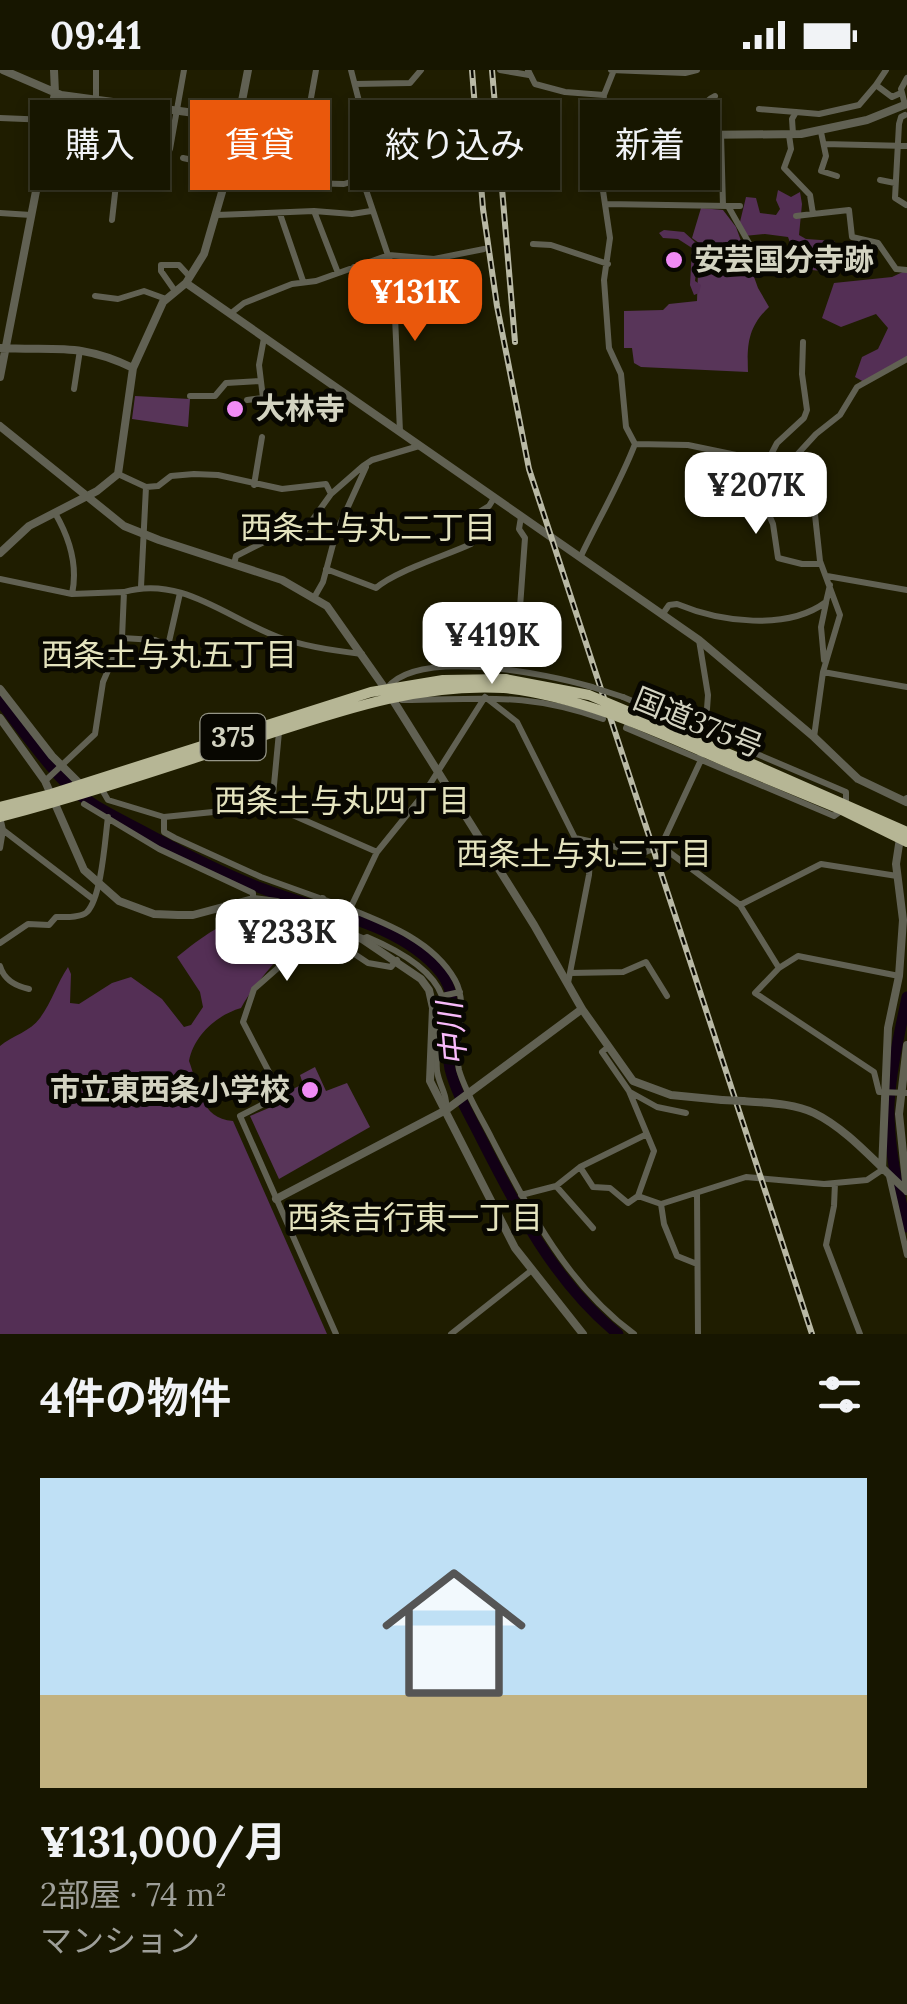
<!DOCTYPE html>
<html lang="ja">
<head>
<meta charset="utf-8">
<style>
	body { margin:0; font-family:Lora,"Noto Sans JP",serif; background:#201f0a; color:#f1f3f6; height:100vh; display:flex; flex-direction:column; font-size:38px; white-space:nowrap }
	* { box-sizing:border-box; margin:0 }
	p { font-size:32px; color:#9e9f99 }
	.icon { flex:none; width:55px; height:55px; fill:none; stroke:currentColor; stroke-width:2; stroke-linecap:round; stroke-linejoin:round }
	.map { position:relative; height:1264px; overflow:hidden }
	.sheet { display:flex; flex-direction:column; background:#171600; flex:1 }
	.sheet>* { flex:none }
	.top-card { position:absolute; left:30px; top:30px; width:848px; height:90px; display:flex; gap:20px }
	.price { position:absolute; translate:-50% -85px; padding:0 22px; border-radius:20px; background:#fff; color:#222; font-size:32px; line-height:65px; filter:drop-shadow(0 2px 5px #0008) }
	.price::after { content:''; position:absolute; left:50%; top:60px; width:30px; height:22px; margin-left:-15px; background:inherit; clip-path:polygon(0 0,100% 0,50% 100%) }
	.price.on { background:#ea580c; color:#fff }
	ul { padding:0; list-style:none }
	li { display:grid; align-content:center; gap:20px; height:530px; padding:0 40px }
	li+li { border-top:2px solid #363522 }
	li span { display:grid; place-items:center; height:310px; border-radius:0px; color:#555 }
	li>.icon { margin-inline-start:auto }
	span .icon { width:180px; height:180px; fill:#fffc; stroke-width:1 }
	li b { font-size:42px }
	h2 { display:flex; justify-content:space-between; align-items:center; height:120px; padding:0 40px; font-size:42px }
	.pill { padding:0 35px; border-radius:0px; background:#171600; box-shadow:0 5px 15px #0003,0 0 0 2px #363522; font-size:35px; line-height:90px }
	.pill.on { background:#ea580c; color:#fff }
	.status { display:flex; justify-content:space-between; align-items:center; height:70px; padding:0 50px; background:#171600; direction:ltr }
	.status svg { height:28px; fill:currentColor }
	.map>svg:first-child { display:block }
	.green { fill:#583559 }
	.forest { fill:#542f55 }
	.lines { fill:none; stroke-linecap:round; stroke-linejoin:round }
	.river { stroke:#120015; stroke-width:11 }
	.minor { stroke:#616153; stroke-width:6 }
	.tertiary { stroke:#616153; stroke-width:8 }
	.trunk { stroke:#b6b695; stroke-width:10 }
	.rail-casing { stroke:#b9b9a5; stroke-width:6 }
	.rail { stroke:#080701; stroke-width:2.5; stroke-dasharray:8; stroke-linecap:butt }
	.minor-bridge { stroke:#616153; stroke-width:6 }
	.tertiary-bridge { stroke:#616153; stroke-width:8 }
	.trunk-bridge { stroke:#b6b695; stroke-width:10 }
	.poi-dot { fill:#f08bf5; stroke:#080701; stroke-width:4 }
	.labels { text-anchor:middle; stroke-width:10; stroke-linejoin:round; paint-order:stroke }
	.shield { fill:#080701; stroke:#969687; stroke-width:2.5 }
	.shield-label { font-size:28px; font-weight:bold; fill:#d3d3c1 }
	.poi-label { font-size:30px; font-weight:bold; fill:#d3d3c1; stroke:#080701; text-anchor:start }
	.street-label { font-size:30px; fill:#d3d3c1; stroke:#080701 }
	.neighbourhood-label { font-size:32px; fill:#e4e3be; stroke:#080701 }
	.water-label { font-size:32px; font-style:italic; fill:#f8bafa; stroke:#080701 }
</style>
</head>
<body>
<div class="status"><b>09:41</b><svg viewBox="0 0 49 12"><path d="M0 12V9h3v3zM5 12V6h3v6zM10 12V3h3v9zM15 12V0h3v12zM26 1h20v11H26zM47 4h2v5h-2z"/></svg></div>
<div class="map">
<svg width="907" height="1264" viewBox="0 0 907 1264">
	<rect width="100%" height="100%" fill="#1f1d00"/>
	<!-- green -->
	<path class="green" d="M701,138L723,140L736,157L758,218L769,237C748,257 747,274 748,302L641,297L634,293L632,278H624V241L663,240L669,234L697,231L699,173L692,168Z
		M135,326L190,329L188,357L132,349Z
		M315,997L326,1021L347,1013L370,1057L279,1109L250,1046L290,1029L287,1022L303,1014L300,1005Z"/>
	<!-- forest -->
	<path class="forest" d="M778,120L791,127L800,122L802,134L799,165L806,169L835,171L832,202L812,200L802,183L792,178L788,167L765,164L744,166L739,156L746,127L756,128L760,143L776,145L780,139L776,130Z
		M664,160L684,162L695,172L715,181L717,191L714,199L696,203L695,211L701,215L699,223L694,225L690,215L692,178L678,169L663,168L659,163Z
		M907,200V289L864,312L855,307L862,287L878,279L888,258L876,244L841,257L822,248L834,213L892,207Z
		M277,841L301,857C284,886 259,906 241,938C217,945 194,965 189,991C199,1018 200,1048 233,1051L327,1264H0V976C13,965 30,962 40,948C52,932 57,913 68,897L71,904L70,933L79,934L112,913L131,907L162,929L184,957L191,955L203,937L200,922L177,887C208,862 236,842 277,841Z"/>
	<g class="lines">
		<!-- river -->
		<path class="river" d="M0,631C20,657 39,684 61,708C85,734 119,748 150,765C187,785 226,805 266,820C323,842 401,853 441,903C464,932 443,967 450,999C456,1023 470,1046 481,1068C517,1139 555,1213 618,1264
			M907,927C900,962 891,998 889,1034C888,1075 897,1118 907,1157"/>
		<!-- minor -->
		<path class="minor" d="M351,0L361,39V59L352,90L354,104L366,120L393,200L400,362
			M500,0L529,5
			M528,0L535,14L565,22L604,25
			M611,0L685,3L697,0
			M886,0L876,15L892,27L901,23
			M355,14L410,13L421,0
			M96,31V0
			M905,35L901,19L907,8
			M759,39L796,42
			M905,45L901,47L899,54L895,128L906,135
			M0,48L49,50
			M239,49L250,48L304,67L316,0
			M821,62L826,86L821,101L837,106
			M692,64C696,50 701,32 715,26
			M721,64L723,136
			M793,64L792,49L796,42L819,44L859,35L876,15
			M789,65L791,79L784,98L810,125L813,144L849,140L852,167L878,173L896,199L907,200
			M824,74L907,76
			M170,79L184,0
			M183,88L229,98
			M880,110L895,113
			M225,111L344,114L357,110
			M606,134L728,136L754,182
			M728,136H740
			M314,141L338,203
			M0,143L31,145
			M280,144L303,211
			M217,145L314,141L352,144L371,141
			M796,146L813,144
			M112,150L125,34
			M533,174L551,175L608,194
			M354,197L360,227L366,229L396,221
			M175,221L161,201V195H179L190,207
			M95,226L118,229L144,221L166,229
			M230,244L244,233L292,214L316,211L389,185L434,189L484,179
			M803,272L802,304L807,340L804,348L777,373L764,398L766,438L773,454L778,488L802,494H821
			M74,319L80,280
			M190,326H215L226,313L260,311
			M247,330L263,328L259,295L264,268
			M636,374L688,375L741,386L793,388L806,396L811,408L820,491L840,545L823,602L814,667
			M794,388L816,364L840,345L857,317L907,289
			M118,404L146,417L158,416L171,406L194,404L218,405L282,419L326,414L331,424
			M254,415L262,367
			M55,443C69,467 78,496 72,524
			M581,486C599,448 620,413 635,374L626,357L621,304L609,278L604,210L610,168L598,87L604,25L614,0
			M234,494L236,486L274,467L303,463L331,424L363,396L372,390L419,376
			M326,499L376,518C395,501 445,486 471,474V447L489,436L494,428
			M827,506L907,520
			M0,509L72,524L124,522
			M141,517L146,417
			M315,526L323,512L336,463L366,397
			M662,545L669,535L677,534C720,552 787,561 826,532L830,515
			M122,568L155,570L168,576L180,523
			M824,590L821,557L826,533
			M500,599C503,585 513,578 518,565L525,468L519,459L521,447
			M823,602L907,617
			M387,618C419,577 547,604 592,617
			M485,627L517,652L575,768L643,783L661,776L701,690L698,658L707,639L708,625L699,570
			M623,627L846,722V733
			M402,630C482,630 524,621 603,649
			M637,634L626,658L834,746L841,741
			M279,662L272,736L377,782L423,725L485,627
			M45,711L95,664L103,612L122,568L124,522C181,505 227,548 278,567C303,576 335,581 362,584
			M101,718L108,730L164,747L272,736
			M84,734L159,779L253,823V829
			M0,747L3,760L0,778
			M164,747V762L175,768L261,807L350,839L377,782
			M3,760L93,829
			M661,776L740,835L779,898L755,923L874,1002L879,1022L907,1023
			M740,835L821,794L897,806
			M350,839C388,854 434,872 455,910C470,937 452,970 459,1000C466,1024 481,1047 492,1069C529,1140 567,1215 634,1264
			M316,847L323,828
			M362,869L367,867C393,878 432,898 442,926L460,922
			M0,873L28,854L49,855L56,847C65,847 81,848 87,842C102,826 105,768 108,747
			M0,896C4,910 15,916 29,919
			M779,898L798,886L899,906
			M570,903L623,902L646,892L667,926
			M568,913L589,805L591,772
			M442,926C440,951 435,977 437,1001C439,1015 448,1025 446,1040
			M608,977L602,982L629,1021L654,1081L638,1126L661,1134L746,1107L824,1114L867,1110L882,1100
			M630,1022L657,1037L686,1043
			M580,1097L593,1117L610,1118L628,1133L638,1126
			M889,1106L907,1185
			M835,1113L834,1136L826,1175L860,1264
			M556,1116L580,1097L647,1064
			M697,1124L698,1264
			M521,1125L556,1116L593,1158
			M661,1134L664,1154L677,1186L697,1194
			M336,1264L240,1046L281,1025L243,952L254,919L320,861L368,893L391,897L397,890
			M451,1264L532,1200"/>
		<!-- tertiary -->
		<path class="tertiary" d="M3,0L61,25L239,49
			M600,66L801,64L867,50L907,34
			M186,213L699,570L814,667L858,709L906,732L907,729
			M0,278C55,281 80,272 133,298
			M0,307L55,23L54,0
			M0,356L124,456L159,470L282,510L327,536L391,627L534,855L582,939L633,1011L671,1025L722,1030
			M0,483L29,456L97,421L118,404L133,298L163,232L186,213L204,184L229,98L248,0
			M0,619L52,686L80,714
			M0,648L45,711L84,800L119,831L154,844L178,845H193L253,829L277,832L362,869L421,909L429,920L433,938L430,1011L515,1178L583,1264
			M743,1031C767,1033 793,1033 814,1043C849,1060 878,1096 907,1121
			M882,1100L888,958L899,906L903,850L896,794L900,768
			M907,1121L899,1044L907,975
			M276,1129L446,1040L582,939"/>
		<!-- trunk -->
		<path class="trunk" d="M739,688L907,762
			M736,696L842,740L907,772
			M0,737L51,724L371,622L443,610L505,609
			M0,747C84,725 167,697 250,670C334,643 414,613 504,618"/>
		<defs>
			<path id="rail" d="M472,0L483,139L497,236L529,399L812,1264
				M492,0L515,272"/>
		</defs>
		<!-- rail casing -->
		<use href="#rail" class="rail-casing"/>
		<!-- rail -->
		<use href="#rail" class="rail"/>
		<!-- minor-bridge -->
		<path class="minor-bridge" d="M592,617L623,627"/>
		<!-- tertiary-bridge -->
		<path class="tertiary-bridge" d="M722,1030L743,1031"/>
		<!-- trunk-bridge -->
		<path class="trunk-bridge" d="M505,609L589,625L739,688
			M504,618C586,627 661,664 736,696"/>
	</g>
	<!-- markers -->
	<g class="poi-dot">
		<circle cx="674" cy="190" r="10"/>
		<circle cx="235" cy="339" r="10"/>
		<circle cx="310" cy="1020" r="10"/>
	</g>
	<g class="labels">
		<!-- shield labels -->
		<rect class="shield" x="200.5" y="644" width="65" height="46" rx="8"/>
		<g class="shield-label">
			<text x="233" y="677">375</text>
		</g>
		<!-- poi labels -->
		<g class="poi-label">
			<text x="694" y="200">安芸国分寺跡</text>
			<text x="255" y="349">大林寺</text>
			<text x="290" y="1030" text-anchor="end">市立東西条小学校</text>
		</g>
		<!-- street labels -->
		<g class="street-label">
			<text transform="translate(698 653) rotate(22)" y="10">国道375号</text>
		</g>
		<!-- neighbourhood labels -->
		<g class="neighbourhood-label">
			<text x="368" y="469">西条土与丸二丁目</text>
			<text x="169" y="596">西条土与丸五丁目</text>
			<text x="342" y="742">西条土与丸四丁目</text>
			<text x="584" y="795">西条土与丸三丁目</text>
			<text x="415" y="1159">西条吉行東一丁目</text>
		</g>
		<!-- water labels -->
		<g class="water-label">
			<text transform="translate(452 964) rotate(-95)" y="11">中川</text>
		</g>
	</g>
</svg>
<b class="price on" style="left:415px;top:274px">¥131K</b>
<b class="price" style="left:756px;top:467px">¥207K</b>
<b class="price" style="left:492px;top:617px">¥419K</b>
<b class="price" style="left:287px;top:914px">¥233K</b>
<div class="top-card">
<a class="pill">購入</a>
<a class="pill on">賃貸</a>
<a class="pill">絞り込み</a>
<a class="pill">新着</a>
</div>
</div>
<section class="sheet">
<h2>4件の物件<svg class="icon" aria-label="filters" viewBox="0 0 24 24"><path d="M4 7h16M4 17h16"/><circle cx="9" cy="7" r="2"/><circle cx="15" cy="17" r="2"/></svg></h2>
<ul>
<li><span style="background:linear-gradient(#bfe0f5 70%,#c2b280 0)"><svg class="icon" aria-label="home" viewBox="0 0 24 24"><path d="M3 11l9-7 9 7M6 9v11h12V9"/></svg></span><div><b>¥131,000/月</b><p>2部屋 · 74 m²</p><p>マンション</p></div></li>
</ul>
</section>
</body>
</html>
